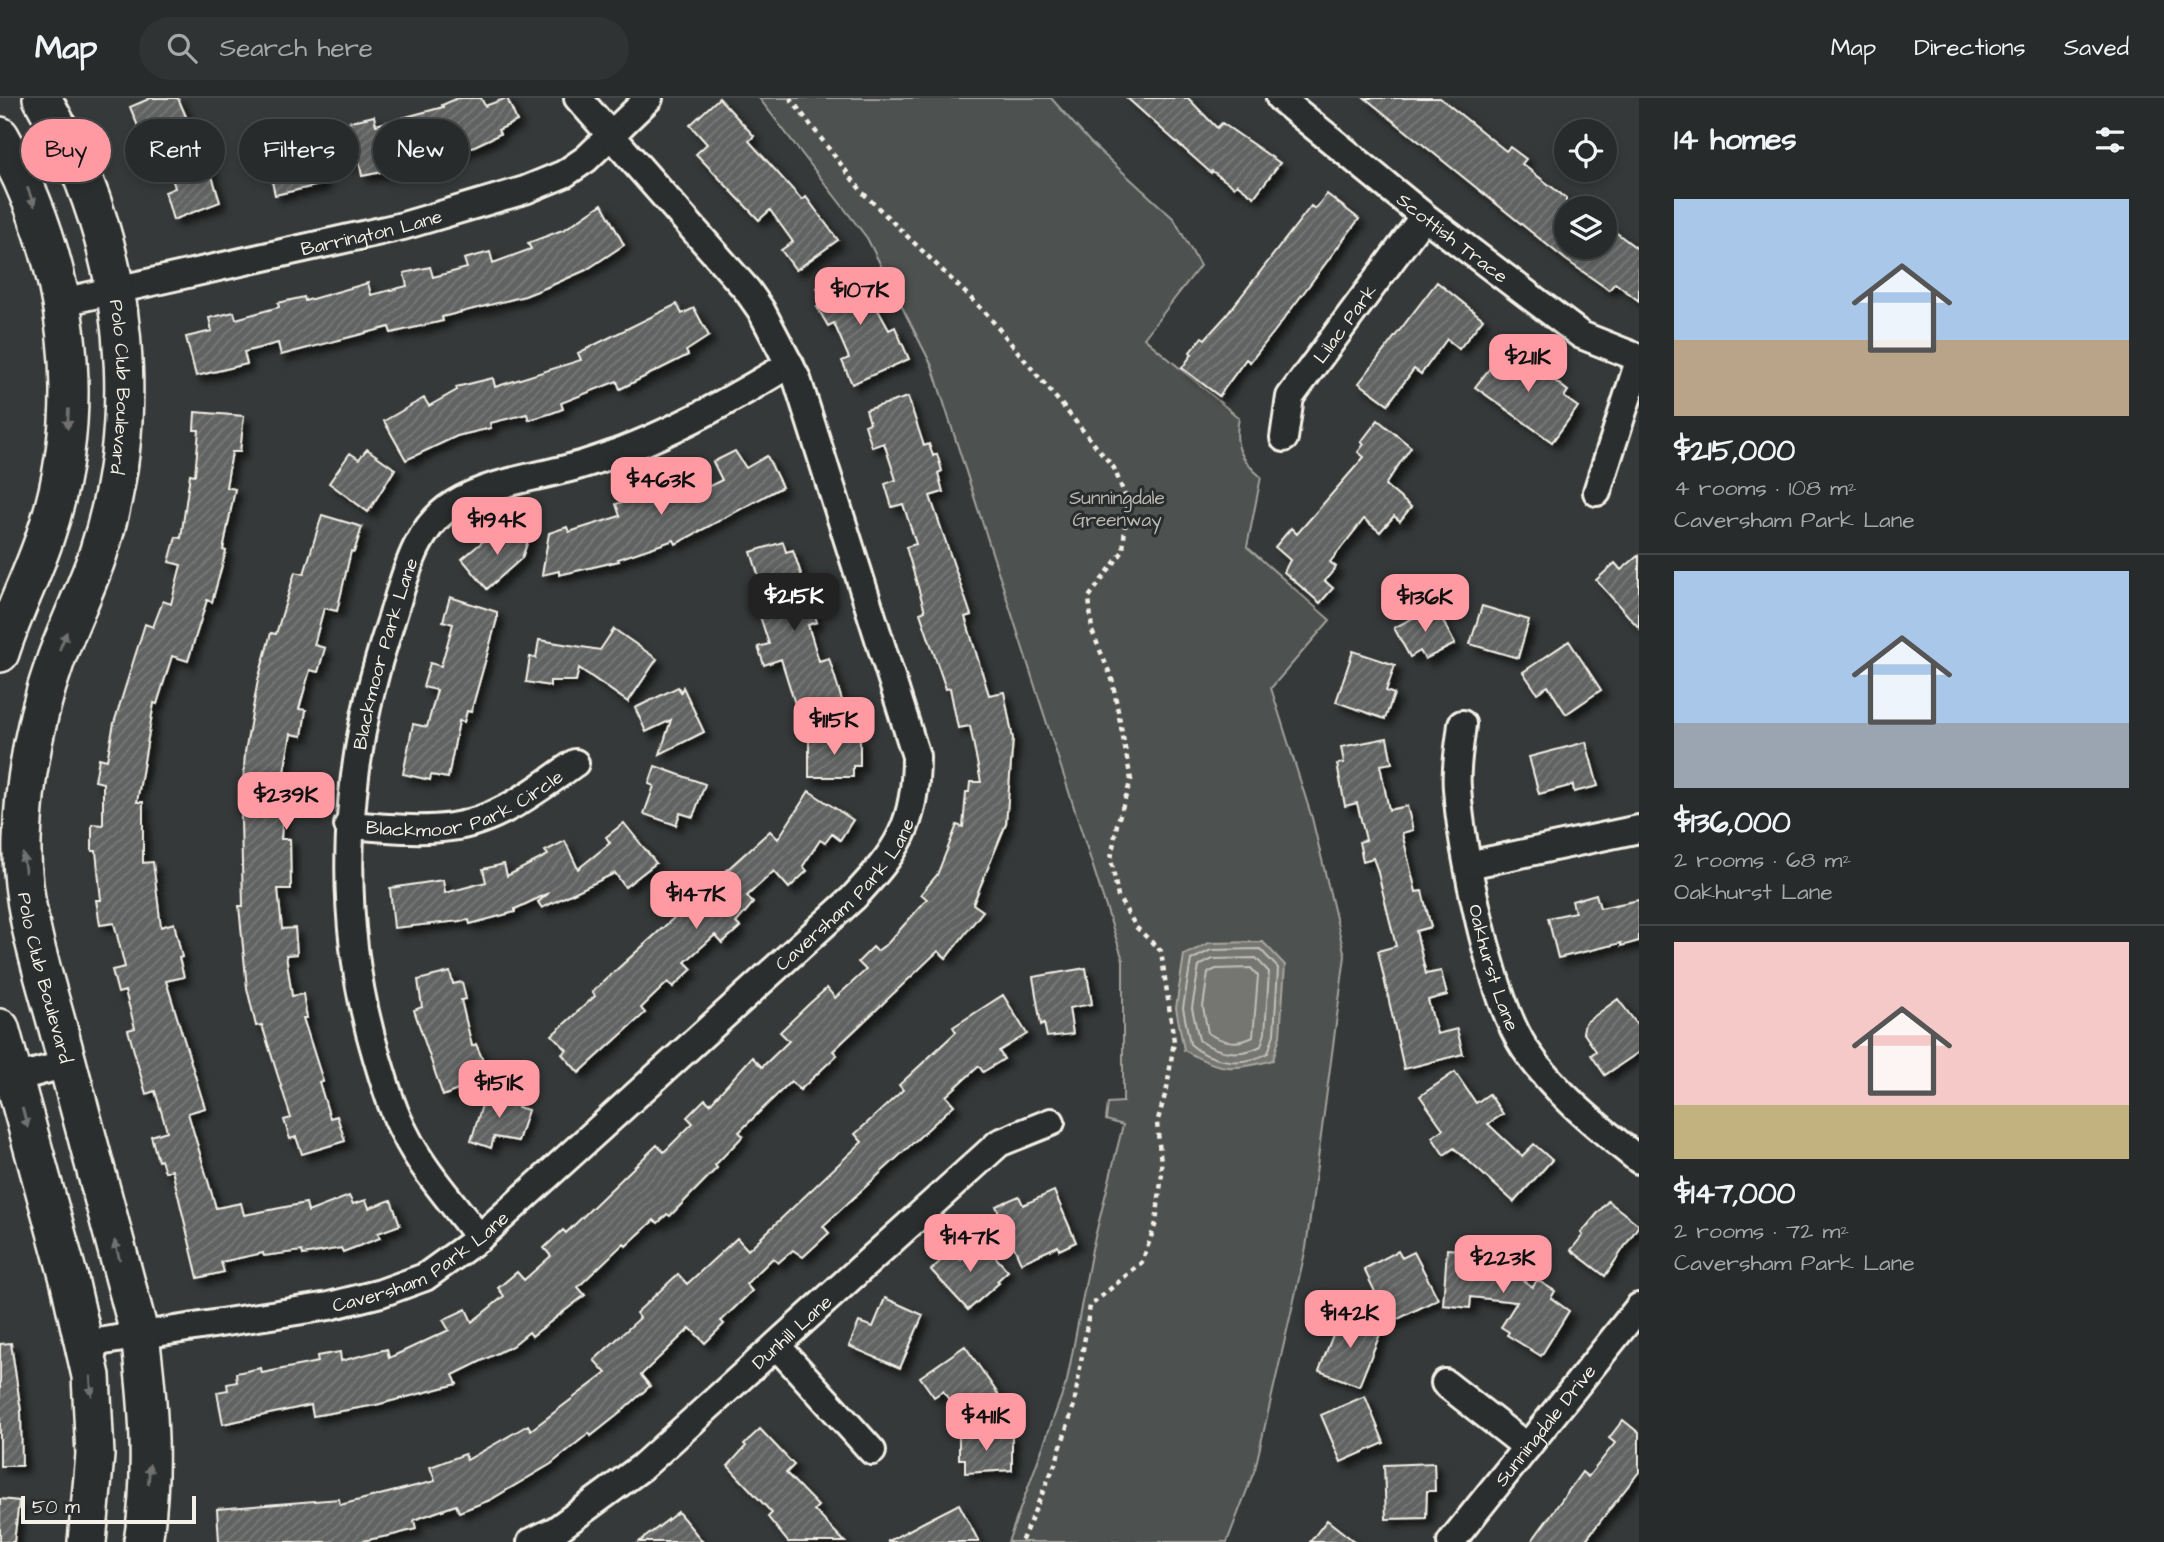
<!DOCTYPE html>
<html lang="en">
<head>
<meta charset="utf-8">
<style>
	body { margin:0; font-family:"Architects Daughter",sans-serif; background:#303333; color:#f1f3f6; height:100vh; display:flex; flex-direction:column; font-size:26px; white-space:nowrap }
	* { box-sizing:border-box; margin:0 }
	p { font-size:23px; color:#a5a7a9 }
	.icon { flex:none; width:38px; height:38px; fill:none; stroke:currentColor; stroke-width:2; stroke-linecap:round; stroke-linejoin:round }
	.map { position:relative; flex:1; overflow:hidden }
	.sheet { display:flex; flex-direction:column; background:#282b2b; width:525px }
	.sheet>* { flex:none }
	.hud { position:absolute; left:21px; top:21px; width:665px; height:63px; display:flex; gap:14px }
	.fabs { position:absolute; left:1554px; top:21px; display:grid; gap:14px }
	.fabs a { display:grid; place-items:center; width:63px; height:63px; border-radius:50%; background:#282b2b; box-shadow:0 4px 10px #0003,0 0 0 2px #444747; font-size:35px }
	.scale { position:absolute; left:21px; bottom:18px; width:175px; box-sizing:border-box; padding-left:7px; border:4px solid #f4f1e8; border-top:0; font-size:19px; line-height:24px; white-space:nowrap; color:#f4f1e8; -webkit-text-stroke:5px #2a2d2e; paint-order:stroke }
	.price { position:absolute; translate:-50% -60px; padding:0 16px; border-radius:14px; background:#ff9aa2; color:#111; font-size:23px; line-height:46px; filter:drop-shadow(0 2px 4px #0008) }
	.price::after { content:''; position:absolute; left:50%; top:42px; width:21px; height:16px; margin-left:-10px; background:inherit; clip-path:polygon(0 0,100% 0,50% 100%) }
	.price.current { background:#222; color:#fff }
	ul { padding:0; list-style:none }
	li { display:grid; align-content:center; gap:14px; height:371px; padding:0 35px }
	li+li { border-top:2px solid #444747 }
	li span { display:grid; place-items:center; height:217px; border-radius:0px; color:#555 }
	li>.icon { margin-inline-start:auto }
	span .icon { width:126px; height:126px; fill:#fffc; stroke-width:1 }
	li b { font-size:30px }
	h2 { display:flex; justify-content:space-between; align-items:center; height:84px; padding:0 35px; font-size:30px }
	.tag { padding:0 24px; border-radius:32px; background:#282b2b; box-shadow:0 4px 10px #0003,0 0 0 2px #444747; font-size:24px; line-height:63px }
	.tag.current { background:#ff9aa2; color:#111 }
	header { display:flex; align-items:center; gap:42px; box-sizing:border-box; height:98px; padding:0 35px; background:#282b2b; border-bottom:2px solid #444747 }
	header strong { font-size:33px }
	nav { display:flex; gap:38px; margin-inline-start:auto; font-size:24px }
	.search { width:490px; height:63px; background:#303333; display:flex; align-items:center; gap:18px; box-sizing:border-box; padding:0 24px; border-radius:38px; color:#a5a7a9; font-size:26px }
	main { display:flex; flex:1; min-height:0 }
	.map>svg:first-child { display:block }
	.green { fill:#4e514f; stroke:#a1a19c; stroke-width:2 }
	.water { fill:#757572; stroke:#a8a7a1; stroke-width:2 }
	.lines { fill:none; stroke-linecap:round; stroke-linejoin:round }
	.shore { stroke:#c1bfb9; stroke-width:2 }
	.building { fill:url(#building-hatch); stroke:#f4f1e8; stroke-width:2; filter:url(#shadow) }
	.street-casing { stroke:#f4f1e8; stroke-width:32 }
	.secondary-casing { stroke:#f4f1e8; stroke-width:42 }
	.path { stroke:#f4f1e8; stroke-width:4.5; stroke-dasharray:5 5; stroke-linecap:butt }
	.street { stroke:#2a2d2e; stroke-width:26 }
	.secondary { stroke:#2a2d2e; stroke-width:37 }
	.oneway { fill:#71726f }
	.labels { text-anchor:middle; stroke-width:6; stroke-linejoin:round; paint-order:stroke }
	.street-label { font-size:19px; fill:#f4f1e8; stroke:#2a2d2e }
	.park-label { font-size:19px; fill:#bab9b2; stroke:#2a2d2e }
</style>
</head>
<body>
<header>
<strong>Map</strong>
<div class="search"><svg class="icon" aria-label="search" viewBox="0 0 24 24"><circle cx="10" cy="10" r="6"/><path d="M15 15l6 6"/></svg>Search here</div>
<nav><a>Map</a><a>Directions</a><a>Saved</a></nav>
</header>
<main>
<div class="map">
<svg width="1639" height="1444" viewBox="0 0 1639 1444">
	<defs>
		<pattern id="building-hatch" width="6" height="6" patternUnits="userSpaceOnUse" patternTransform="scale(1.75)"><rect width="6" height="6" fill="#616362"/><path d="M-1 1l2-2M0 6l6-6M5 7l2-2" fill="none" stroke="#787a78"/></pattern>
		<filter id="shadow"><feDropShadow dx="6" dy="6" stdDeviation="3.5" flood-color="#0009"/></filter>
	</defs>
	<rect width="100%" height="100%" fill="#363939"/>
	<filter id="ink" filterUnits="userSpaceOnUse"><feTurbulence type="fractalNoise" baseFrequency=".0143" numOctaves="2"/><feDisplacementMap in="SourceGraphic" scale="14" xChannelSelector="R" yChannelSelector="G"/><feConvolveMatrix kernelMatrix="1 2 1 2 8 2 1 2 1" color-interpolation-filters="sRGB"/></filter>
	<g filter="url(#ink)">
		<!-- green -->
		<path class="green" d="M759,0H1051L1090,44L1174,121L1200,168L1144,240L1239,320C1233,347 1241,362 1261,379L1247,449L1330,522L1271,590L1312,720L1345,858L1306,1150L1255,1371L1227,1444H1008L1067,1283L1092,1151L1123,1027L1106,1022L1108,1005L1123,1004V862L932,268L867,140Z"/>
		<!-- water -->
		<path class="water" d="M1263,844L1285,867L1280,938L1273,962C1235,973 1219,973 1184,952L1176,910L1184,857L1209,845Z"/>
		<g class="lines">
			<!-- shore -->
			<path class="shore" d="M1260,851L1278,870L1274,936L1268,955C1244,969 1211,965 1190,946L1183,910L1191,862L1211,852Z
				M1256,860L1269,874L1265,935L1261,948C1240,959 1217,955 1199,942L1192,910L1199,868L1213,861Z
				M1251,870L1258,878L1253,939C1238,947 1221,944 1208,935L1203,909L1208,875L1216,871Z"/>
		</g>
		<!-- building -->
		<path class="building" d="M151,0H178L201,53L204,52L220,104L173,122L165,94L175,90L163,49L149,55L130,9Z
			M458,0H481L485,8L507,0L517,23L498,32L500,36L447,61L362,78L359,62L321,71L324,86L275,97L265,52L324,38L322,30L374,18L376,27L443,9L442,7Z
			M719,0L754,38L749,43L802,102L806,99L838,142L796,172L781,152L793,144L770,112L759,122L696,56L707,46L690,27Z
			M1127,0H1188L1217,30L1222,25L1280,65L1254,99L1237,86L1234,89L1212,73L1211,75Z
			M1365,0H1440L1506,53L1510,49L1526,61L1522,66L1566,100V149H1605V126L1639,152V203L1615,185L1609,192L1566,162Z
			M1327,96L1359,121L1274,234L1250,264L1246,261L1219,298L1182,270L1192,256L1190,254L1202,239L1205,241L1225,219L1311,108L1315,111Z
			M602,106L624,147L586,172L550,188L525,198L442,219L443,223L391,235L389,229L281,257L278,245L244,254L247,266L196,278L186,239L212,233L209,220L234,214L236,221L279,209L278,205L304,199L305,203L368,185L371,197L407,188L404,175L430,169L433,179L467,170L464,161L490,154L493,165L531,151L528,145L565,131Z
			M855,170L889,232L895,229L909,261L852,286L842,263L849,260L834,225L828,228L817,209L825,205L817,190Z
			M1437,184L1483,221L1459,251L1447,241L1421,276L1414,271L1388,306L1359,285Z
			M677,206L682,216L694,210L709,238L686,253L688,257L620,291L617,283L561,305L563,311L552,315L529,322L527,316L490,325L491,330L457,338L406,362L384,323L424,300L429,308L457,292L456,289L493,280L495,289L581,262L578,255Z
			M1508,247L1568,293L1564,299L1578,309L1552,344L1475,289Z
			M908,299L924,348L929,346L933,358L937,356L942,373L938,375L943,394L930,398L971,517L965,519L989,597L1004,594L1013,641L1006,726L973,806L983,813L946,860L938,853L833,953L837,957L800,992L791,983L739,1034L743,1038L715,1067L717,1070L670,1118L667,1116L658,1125L654,1122L626,1148L624,1145L578,1189L585,1197L532,1238L529,1234L512,1248L453,1277L457,1286L376,1307L313,1318L311,1307L223,1326L217,1294L228,1292L227,1286L237,1284L236,1275L261,1270L262,1275L318,1264L317,1258L340,1254L341,1263L387,1251L389,1260L449,1232L443,1222L466,1211L472,1224L504,1198L498,1190L517,1174L524,1182L551,1158L544,1150L563,1132L566,1135L657,1047L664,1054L693,1025L687,1019L705,1001L710,1006L752,959L762,969L789,943L780,934L809,906L827,890L835,900L866,872L858,864L873,849L877,853L888,845L927,801L921,796L937,777L957,727L963,729L966,694H969L970,684H981L970,628L958,630L950,590L946,591L920,515L925,513L906,449L916,446L903,406L892,409L885,386L896,382L884,345L872,349L865,327L870,325L866,312Z
			M195,314L244,318L240,354H232L226,389L235,391L223,452L226,453L212,504L207,502L188,563L172,558L157,606L154,605L137,704H143V765L153,764L161,829L174,825L182,859L179,860L184,879L166,883L205,1010L188,1015L216,1110L241,1105L244,1117L306,1105L308,1114L349,1098L353,1106L366,1102L369,1110L391,1102L400,1127L378,1135L380,1140L343,1154L341,1150L303,1157L302,1153L264,1158L263,1155L221,1164L224,1174L198,1180L172,1072L165,1074L161,1062L158,1063L151,1038L167,1033L155,993L146,996L128,932L135,930L125,893L118,895L112,872L125,869L114,825L100,827L96,802H101L96,753H92V726L103,727V685L95,683L99,660L107,662L114,625L145,526L153,529L163,503L171,506L181,467L169,464L176,439L181,440L190,376L195,377L199,332H194Z
			M1378,322L1411,349L1385,387L1411,409L1400,423L1394,418L1380,434L1364,421L1330,464L1336,469L1325,483L1333,490L1320,505L1284,474L1290,462L1275,449L1291,430L1297,436L1364,359L1358,354L1364,346L1361,344Z
			M367,351L395,371L368,414L329,385L350,355L359,361Z
			M735,353L746,370L767,358L782,389L676,446L674,442L618,461L619,463L559,477V473L542,477L549,435L567,429L569,434L620,418L616,406L651,394L649,391L672,380L683,401L722,382L713,364Z
			M322,417L362,429L354,454L351,453L337,513L324,510L314,547L325,550L318,574L310,572L299,611L306,612L302,638L291,636L284,674L295,675L292,702L284,701L281,741H290L291,791H278L282,831L295,830L297,856L286,857L292,898L303,896L307,920H303L323,983L319,984L330,1020L337,1018L345,1043L302,1056L296,1039L290,1041L284,1022L291,1020L262,927L256,928L247,890L239,808H243L241,722L245,654L258,582L271,535L276,536L295,474L304,476Z
			M532,431L522,460L487,491L462,461L487,440L491,444L501,435L504,439Z
			M783,444L786,454L793,452L817,524L808,527L819,563L829,560L844,609L800,622L781,561L764,567L758,549L769,546L759,515L769,511L751,454Z
			M1639,457V530L1596,482L1615,465L1621,472Z
			M450,499L497,514V521L471,614L467,613L464,624L459,623L448,680L431,677L430,682L403,676L413,626L427,629L437,592L423,589L430,565L441,568L453,526L443,523Z
			M1435,508L1455,546L1425,561L1420,553L1410,559L1394,530Z
			M1482,508L1529,522L1518,560L1470,546Z
			M614,531L657,561L628,604L579,570L576,583H550V588L526,584L530,559L536,560L539,542L600,552Z
			M1569,543L1601,592L1566,616L1548,588L1537,595L1523,574Z
			M1353,553L1395,567L1386,593L1394,596L1385,621L1336,604Z
			M678,589L681,594L683,589L704,634L660,656L671,622L646,634L635,610Z
			M860,640V668H853V679H809V641Z
			M1387,640L1392,665L1380,667L1389,712L1407,708L1413,732L1402,735L1416,794L1422,793L1431,829L1416,833L1426,876L1441,873L1447,897L1428,902L1437,936L1457,931L1463,956L1404,971L1378,853L1396,848L1377,771L1373,760L1363,763L1359,744L1366,742L1357,705L1345,708L1337,666L1344,665L1341,649Z
			M1586,644L1598,688L1574,694L1573,687L1539,696L1529,659Z
			M655,668L705,686L693,719L680,715L676,727L644,716L654,688L649,686Z
			M809,693L853,722L840,742L832,736L825,745L820,742L803,768L807,773L789,790L774,773L747,798L753,805L736,825L740,829L722,845L715,837L685,864L692,871L673,889L668,884L641,910L645,915L579,975L562,956L567,952L552,937L595,898L592,894L770,733L778,741Z
			M624,725L656,765L625,789L615,775L542,810L538,804L549,795L515,811V814L470,826L469,822L394,830L390,790L443,782L445,795L486,784L483,771L504,766L507,778L548,757L545,753L565,743L578,771L610,745L606,739Z
			M1596,796L1600,810L1639,802V843L1621,848V845L1558,860L1548,820L1575,814L1572,803Z
			M1086,870L1092,906L1069,910L1073,936L1047,939L1044,925L1041,927L1033,879Z
			M450,874L453,886L462,884L466,901L461,902L472,948L476,946L490,979L443,998L414,912L422,909L418,882Z
			M1003,897L1027,936L999,953L1004,961L983,974L979,968L946,998L954,1007L823,1128L829,1135L803,1159L793,1152L778,1165L773,1160L746,1186L752,1193L721,1223L724,1226L705,1245L690,1230L641,1277L650,1288L620,1315L591,1338L589,1335L551,1366L490,1402L459,1414L456,1407L414,1422L416,1431L393,1437L357,1444H219L217,1411L339,1401L340,1407L435,1383L430,1369L465,1356L467,1362L528,1327L531,1332L606,1275L594,1262L640,1220L636,1215L678,1176L687,1186L737,1140L748,1152L862,1044L855,1036L903,992L899,987L956,934L953,929Z
			M1618,901L1639,929V954L1605,977L1591,957L1596,953L1583,934L1585,925Z
			M1455,974L1476,1005L1489,996L1503,1016L1488,1026L1522,1058L1534,1046L1552,1062L1514,1104L1454,1050L1444,1057L1432,1039L1443,1031L1420,998Z
			M486,994L519,1004L518,1009L528,1012L518,1043L494,1039L491,1050L471,1043Z
			M1054,1093L1076,1144L1059,1152L1058,1148L1021,1165L996,1108L1019,1098L1023,1107Z
			M1608,1103L1639,1127L1605,1178L1571,1152L1583,1137L1581,1135Z
			M981,1143L1008,1173L997,1183L999,1185L968,1212L931,1172L951,1153L961,1162Z
			M1463,1148L1490,1150V1155L1498,1156V1160L1510,1162L1509,1173L1533,1189L1537,1182L1555,1193L1551,1200L1569,1213L1541,1258L1507,1237L1509,1234L1501,1229L1517,1204L1471,1199L1470,1210L1443,1207L1447,1151L1463,1152Z
			M1398,1153L1402,1160L1414,1154L1438,1201L1390,1225L1364,1171Z
			M885,1200L923,1217L900,1270L849,1248L859,1224L873,1229Z
			M1341,1216L1382,1231L1359,1288L1319,1273Z
			M11,1245L21,1313L22,1368H0V1246Z
			M965,1248L998,1296L962,1321L943,1293L934,1299L920,1279Z
			M1365,1298L1384,1345L1341,1364L1321,1317Z
			M1623,1322L1639,1335V1374L1584,1444H1531L1582,1374L1588,1379L1615,1345L1609,1340Z
			M760,1331L794,1367L786,1375L818,1408L814,1412L845,1444H788L768,1419L772,1415L728,1368L746,1348L744,1346Z
			M1012,1336V1372L965,1375V1361H959V1337Z
			M1434,1365L1435,1393H1427L1426,1420L1386,1421L1384,1367Z
			M0,1401L19,1403L14,1444H0Z
			M959,1406L979,1444H887L926,1423Z
			M678,1414L703,1444H639Z
			M1327,1422L1355,1444H1310Z"/>
		<g class="lines">
			<defs>
				<g id="street">
					<path id="s1" d="M1280,0L1424,118L1581,237L1639,260"/>
					<path id="s2" d="M62,204L403,128L525,92L564,76L586,61L649,0"/>
					<path id="s3" d="M1284,340L1290,299L1424,118"/>
					<path d="M1597,394L1639,263"/>
					<path id="s4" d="M1462,626C1460,646 1455,669 1457,690C1461,753 1491,899 1525,951C1556,996 1597,1028 1639,1062"/>
					<path id="s5" d="M348,727C382,729 417,734 451,729C498,723 538,691 575,665"/>
					<path d="M1468,767L1639,731"/>
					<path d="M0,984L67,966"/>
					<path id="s6" d="M479,1140C455,1107 423,1073 405,1036C392,1012 385,986 377,960C334,817 343,667 390,526C404,484 413,431 454,406C493,382 544,379 587,365C658,343 726,305 790,266"/>
					<path id="s7" d="M85,1246L329,1208L381,1195L425,1179L479,1140L853,800C898,752 916,727 916,658L797,281L761,212L747,192L578,0"/>
					<path d="M777,1248L872,1353"/>
					<path d="M1445,1285L1527,1349"/>
					<path id="s8" d="M531,1444L556,1432L642,1369L999,1045L1051,1024"/>
					<path id="s9" d="M1451,1444L1639,1209"/>
				</g>
				<g id="secondary">
					<path id="s10" d="M42,0C56,26 72,53 83,80C131,200 138,336 97,459C85,493 69,526 56,561C35,620 24,681 22,743C20,812 45,880 62,945C88,1043 114,1141 140,1238C149,1307 154,1375 143,1444"/>
					<path d="M0,38C69,160 91,307 44,442C31,480 12,517 0,555"/>
					<path d="M0,930L69,1181L91,1278L95,1357L87,1444"/>
				</g>
			</defs>
			<!-- street casing -->
			<use href="#street" class="street-casing"/>
			<!-- secondary casing -->
			<use href="#secondary" class="secondary-casing"/>
			<!-- path -->
			<path class="path" d="M790,0L863,95L985,214L1114,370L1127,403L1123,453L1089,499L1092,533L1112,581L1131,682L1117,726L1111,761L1118,799L1137,830L1161,853L1174,943L1167,990L1157,1025L1162,1075L1156,1125L1142,1164L1090,1208L1074,1307L1056,1364L1021,1444"/>
			<!-- street -->
			<use href="#street" class="street"/>
			<!-- secondary -->
			<use href="#secondary" class="secondary"/>
		</g>
		<!-- one-way arrows -->
		<defs><path id="oneway-solid" d="M-6-.8H1V-3.2L6.5 0L1 3.2V.8H-6Z" transform="scale(1.75)"/></defs>
		<g class="oneway">
			<use href="#oneway-solid" transform="translate(31 99) rotate(69)"/>
			<use href="#oneway-solid" transform="translate(68 321) rotate(93)"/>
			<use href="#oneway-solid" transform="translate(63 543) rotate(-68)"/>
			<use href="#oneway-solid" transform="translate(24 765) rotate(-97)"/>
			<use href="#oneway-solid" transform="translate(25 1020) rotate(75)"/>
			<use href="#oneway-solid" transform="translate(117 1152) rotate(-105)"/>
			<use href="#oneway-solid" transform="translate(91 1288) rotate(86)"/>
			<use href="#oneway-solid" transform="translate(149 1376) rotate(-87)"/>
		</g>
	</g>
	<g class="labels">
		<!-- street labels -->
		<g class="street-label">
			<text dy="7" stroke="none"><textPath href="#s2" startOffset="317">Barrington Lane</textPath></text>
			<text dy="7" stroke="none"><textPath href="#s1" startOffset="222">Scottish Trace</textPath></text>
			<text dy="7" stroke="none"><textPath href="#s3" startOffset="133">Lilac Park</textPath></text>
			<text dy="7" stroke="none"><textPath href="#s10" startOffset="304">Polo Club Boulevard</textPath></text>
			<text dy="7" stroke="none"><textPath href="#s6" startOffset="620">Blackmoor Park Lane</textPath></text>
			<text dy="7" stroke="none"><textPath href="#s5" startOffset="122">Blackmoor Park Circle</textPath></text>
			<text dy="7" stroke="none"><textPath href="#s7" startOffset="917">Caversham Park Lane</textPath></text>
			<text dy="7" stroke="none"><textPath href="#s4" startOffset="248">Oakhurst Lane</textPath></text>
			<text dy="7" stroke="none"><textPath href="#s10" startOffset="912">Polo Club Boulevard</textPath></text>
			<text dy="7" stroke="none"><textPath href="#s7" startOffset="350">Caversham Park Lane</textPath></text>
			<text dy="7" stroke="none"><textPath href="#s8" startOffset="336">Dunhill Lane</textPath></text>
			<text dy="7" stroke="none"><textPath href="#s9" startOffset="150">Sunningdale Drive</textPath></text>
		</g>
		<!-- park labels -->
		<g class="park-label">
			<text x="1117" y="406">Sunningdale<tspan x="1117" dy="22">Greenway</tspan></text>
		</g>
	</g>
</svg>
<div class="fabs">
<a><svg class="icon" aria-label="locate" viewBox="0 0 24 24"><circle cx="12" cy="12" r="6"/><path d="M12 2v4M12 18v4M2 12h4M18 12h4"/></svg></a>
<a><svg class="icon" aria-label="layers" viewBox="0 0 24 24"><path d="M12 4l9 5-9 5-9-5zM3 14l9 5 9-5"/></svg></a>
</div>
<div class="scale">50 m</div>
<b class="price" style="left:860px;top:229px">$107K</b>
<b class="price" style="left:1528px;top:296px">$211K</b>
<b class="price" style="left:661px;top:419px">$463K</b>
<b class="price" style="left:497px;top:459px">$194K</b>
<b class="price current" style="left:794px;top:535px">$215K</b>
<b class="price" style="left:1425px;top:536px">$136K</b>
<b class="price" style="left:834px;top:659px">$115K</b>
<b class="price" style="left:286px;top:734px">$239K</b>
<b class="price" style="left:696px;top:833px">$147K</b>
<b class="price" style="left:499px;top:1022px">$151K</b>
<b class="price" style="left:970px;top:1176px">$147K</b>
<b class="price" style="left:1503px;top:1197px">$223K</b>
<b class="price" style="left:1350px;top:1252px">$142K</b>
<b class="price" style="left:986px;top:1355px">$411K</b>
<div class="hud">
<a class="tag current">Buy</a>
<a class="tag">Rent</a>
<a class="tag">Filters</a>
<a class="tag">New</a>
</div>
</div>
<section class="sheet">
<h2>14 homes<svg class="icon" aria-label="filters" viewBox="0 0 24 24"><path d="M4 7h16M4 17h16"/><circle cx="9" cy="7" r="2"/><circle cx="15" cy="17" r="2"/></svg></h2>
<ul>
<li><span style="background:linear-gradient(#a9c7e8 65%,#b9a48a 0)"><svg class="icon" aria-label="home" viewBox="0 0 24 24"><path d="M3 11l9-7 9 7M6 9v11h12V9"/></svg></span><div><b>$215,000</b><p>4 rooms · 108 m²</p><p>Caversham Park Lane</p></div></li>
<li><span style="background:linear-gradient(#a9c7e8 70%,#9aa5b1 0)"><svg class="icon" aria-label="home" viewBox="0 0 24 24"><path d="M3 11l9-7 9 7M6 9v11h12V9"/></svg></span><div><b>$136,000</b><p>2 rooms · 68 m²</p><p>Oakhurst Lane</p></div></li>
<li><span style="background:linear-gradient(#f6c9c9 75%,#c2b280 0)"><svg class="icon" aria-label="home" viewBox="0 0 24 24"><path d="M3 11l9-7 9 7M6 9v11h12V9"/></svg></span><div><b>$147,000</b><p>2 rooms · 72 m²</p><p>Caversham Park Lane</p></div></li>
</ul>
</section>
</main>
</body>
</html>
